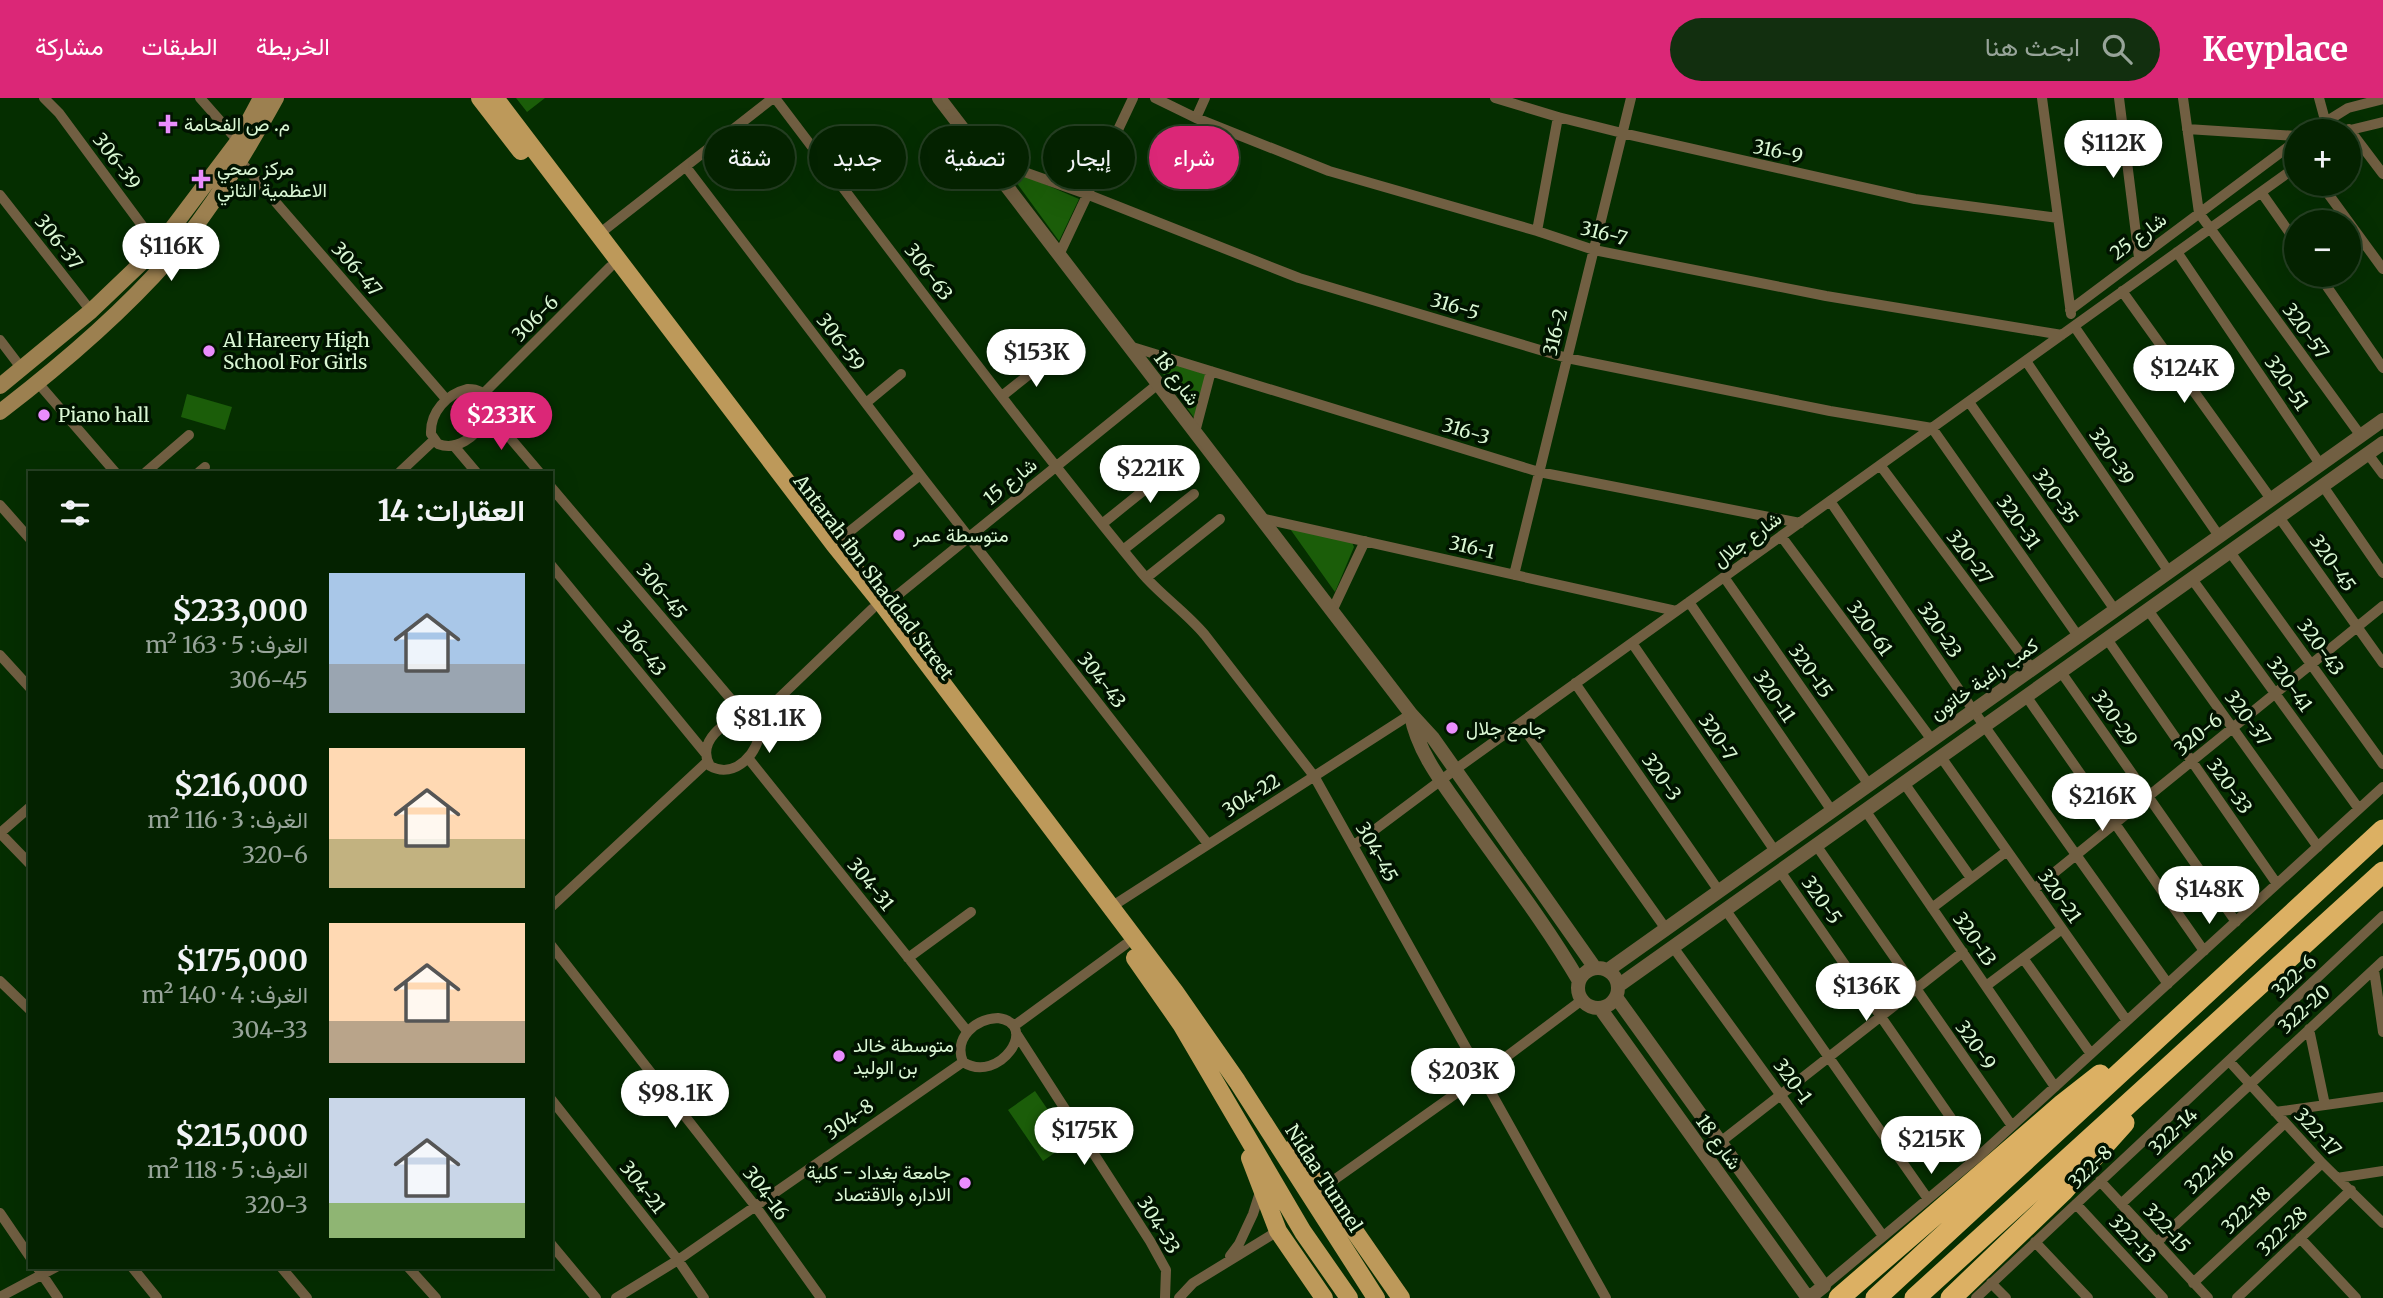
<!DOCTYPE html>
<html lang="ar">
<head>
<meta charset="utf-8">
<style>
	body { margin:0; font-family:Merriweather,Vazirmatn,serif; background:#122f0f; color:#f1f3f6; direction:rtl; height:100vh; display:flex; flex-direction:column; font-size:26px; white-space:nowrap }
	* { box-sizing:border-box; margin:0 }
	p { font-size:23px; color:#97a499 }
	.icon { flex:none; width:38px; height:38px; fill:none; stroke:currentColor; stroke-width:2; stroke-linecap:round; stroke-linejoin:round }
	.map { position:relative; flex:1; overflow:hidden; direction:ltr }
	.sheet { position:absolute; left:28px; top:373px; width:525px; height:798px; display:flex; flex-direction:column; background:#042200; border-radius:0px; box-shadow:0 7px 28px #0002,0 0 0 2px #253f22; direction:rtl }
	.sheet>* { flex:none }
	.hud { position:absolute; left:574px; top:28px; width:665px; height:63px; direction:rtl; display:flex; gap:14px }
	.controls { position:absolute; left:2284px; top:21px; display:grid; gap:14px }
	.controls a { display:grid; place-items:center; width:77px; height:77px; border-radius:50%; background:#042200; box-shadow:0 7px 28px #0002,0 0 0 2px #253f22; font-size:35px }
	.price { position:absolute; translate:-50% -60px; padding:0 16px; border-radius:24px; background:#fff; color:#222; font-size:23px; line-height:46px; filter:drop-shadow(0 2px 4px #0008) }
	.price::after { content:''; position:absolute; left:50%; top:42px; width:21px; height:16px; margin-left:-10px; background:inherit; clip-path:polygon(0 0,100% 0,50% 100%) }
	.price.active { background:#db2777; color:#fff }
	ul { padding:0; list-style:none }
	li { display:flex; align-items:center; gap:21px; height:175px; padding:0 28px }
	li span { display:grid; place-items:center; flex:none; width:196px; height:140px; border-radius:0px; color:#555 }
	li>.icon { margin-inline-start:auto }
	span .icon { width:84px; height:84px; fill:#fffc; stroke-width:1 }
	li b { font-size:30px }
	h2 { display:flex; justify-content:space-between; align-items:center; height:84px; padding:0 28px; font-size:30px }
	.tag { padding:0 24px; border-radius:32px; background:#042200; box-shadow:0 7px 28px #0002,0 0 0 2px #253f22; font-size:24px; line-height:63px }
	.tag.active { background:#db2777; color:#fff }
	header { display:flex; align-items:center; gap:42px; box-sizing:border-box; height:98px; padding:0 35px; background:#db2777; color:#fff }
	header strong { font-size:33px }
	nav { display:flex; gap:38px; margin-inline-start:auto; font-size:24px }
	.search { width:490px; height:63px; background:#122f0f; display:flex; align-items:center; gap:18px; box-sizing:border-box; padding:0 24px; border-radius:38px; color:#97a499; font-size:26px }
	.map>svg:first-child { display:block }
	.green { fill:#1b5d09 }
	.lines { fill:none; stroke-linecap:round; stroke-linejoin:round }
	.minor { stroke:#715f42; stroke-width:10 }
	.tertiary { stroke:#715f42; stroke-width:14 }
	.secondary { stroke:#9c8050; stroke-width:16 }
	.primary { stroke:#bd995a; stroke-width:18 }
	.motorway { stroke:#dcb063; stroke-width:21 }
	.poi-dot { fill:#ea8dfd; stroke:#011300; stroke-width:2.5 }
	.labels { text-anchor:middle; stroke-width:7; stroke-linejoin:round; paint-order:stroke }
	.poi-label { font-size:19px; fill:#daf7d4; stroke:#011300; text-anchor:start }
	.street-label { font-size:19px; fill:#daf7d4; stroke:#011300 }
</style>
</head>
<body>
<header>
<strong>Keyplace</strong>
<div class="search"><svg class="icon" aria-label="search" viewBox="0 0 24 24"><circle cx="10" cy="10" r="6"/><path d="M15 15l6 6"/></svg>ابحث هنا</div>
<nav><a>الخريطة</a><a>الطبقات</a><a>مشاركة</a></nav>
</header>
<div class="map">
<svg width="2383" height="1200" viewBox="0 0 2383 1200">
	<rect width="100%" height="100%" fill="#052e00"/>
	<!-- green -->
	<path class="green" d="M516,0H545L527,14Z
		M1005,69L1079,101L1059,143Z
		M1148,255L1206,277L1195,321Z
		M187,296L232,309L225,332L181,319Z
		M1288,428L1351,442L1354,449L1335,494Z
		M1035,993L1070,1044L1043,1063L1008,1012Z"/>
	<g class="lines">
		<!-- minor -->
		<path class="minor" d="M44,0L59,15L158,149
			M200,0L238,43
			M775,0C896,159 1014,320 1141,474C1160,497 1185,513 1205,537L1314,678L1606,1200
			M1155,0L1196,20L1329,73L1537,133L1594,152L1826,198L2062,237
			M1495,0L1558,19L1622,35L1915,101L2058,120
			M2042,0L2071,216
			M2119,0L2139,160
			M2183,0L2199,115L2361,338
			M2319,0L2328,33
			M1196,20L1205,0
			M2187,31L2296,38
			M2349,31L2383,76
			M2311,33L2348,10L2383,1
			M2346,33L2383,24
			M985,60L1089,97L1299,180L1567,260L1830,313L1932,330L2078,538
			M241,64L446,301
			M686,69L925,383L1208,746
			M2321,86L2383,171
			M2261,94L2296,144
			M0,97L91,213
			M1537,133L1558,19
			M599,136L773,0
			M2177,154L2320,366
			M1059,157L1133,0
			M2319,177L2383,270
			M2122,193L2271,401
			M2070,212L2296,43
			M2074,228L2219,438
			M0,242L22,271
			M1129,248L1539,374L1800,425
			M2026,263L2169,474
			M38,285L115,374
			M467,291C511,290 476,360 438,346L431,336C430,314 447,296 467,291Z
			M484,295L610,169
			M1002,298L1051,259
			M1969,304L2115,512
			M866,305L901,276
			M488,314L539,374
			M1195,334L1211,273
			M454,348L476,374
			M2368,356L2383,376
			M1880,367L2032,571
			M146,374L189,337
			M199,374L205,369
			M400,374L433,343
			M2323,388L2383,475
			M551,389L746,619
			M1830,403L1973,612L2168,886
			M0,407L30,441
			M2279,419L2383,565
			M1260,420L1676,513
			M1102,426L1179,364
			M1781,438L1932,642
			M834,446L920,377
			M1123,452L1194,396
			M2230,454L2383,666
			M551,467L706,656
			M1514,477L1631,0
			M1724,479L1869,687
			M1146,480L1220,421
			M2192,481L2359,711
			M1689,504L1832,713
			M884,508L1158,286
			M2148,512L2318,749
			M1332,513L1365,443
			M2107,541L2277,786
			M1632,545L1775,753
			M0,557L30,590
			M2061,574L2236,824
			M1575,585L1719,793
			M2026,598L2204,853
			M746,619L753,621L760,630C760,654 735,682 710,668C696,644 724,622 746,619Z
			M755,623L872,511
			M1520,625L1666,831
			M1941,659L2127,923
			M748,660L967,933
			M1904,685L1971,780
			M1865,712L2055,989
			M0,735L30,766
			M0,735L30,709
			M1816,747L2012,1028
			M1353,748L1456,671L2296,69
			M1780,773L1978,1059
			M2034,791L2383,508
			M551,809L707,664
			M1111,809L1411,616
			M1932,810L2007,753
			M1725,811L1928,1101
			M551,847L756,1109L821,1200
			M1673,849L1883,1138
			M908,860L971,814
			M2023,860L2091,956
			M2374,872L2383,934
			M0,883L30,912
			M1986,888L2062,831
			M998,920C1041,926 999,987 963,964C953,940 975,921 998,920Z
			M1014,928L1126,846
			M2309,931L2325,1007
			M1016,935L1150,1143L1166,1172L1165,1200
			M2229,963L2322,1065L2383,1125
			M551,1001L678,1162L704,1200
			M2275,1014L2383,999
			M1705,1056L1963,854
			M2337,1080L2383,1073
			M2100,1083L2208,1200
			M1324,1089L1482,977L1582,902
			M2076,1106L2163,1200
			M2121,1106L2383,863
			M0,1115L30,1159
			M2300,1140L2356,1200
			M2035,1144L2088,1200
			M2156,1145L2285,1025
			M551,1146L596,1200
			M1230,1158L1239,1146L1253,1116L1261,1091
			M37,1169L58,1200
			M132,1169L157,1200
			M281,1169L307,1200
			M408,1169L436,1200
			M1991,1185L2006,1200
			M2193,1185L2322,1065
			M1824,1188L1978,1059L2383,689
			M0,1199L56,1169
			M616,1200L678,1162L963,964
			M1179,1200L1193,1185L1278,1133
			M1976,1200L2383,818
			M2237,1200L2351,1092"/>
		<!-- tertiary -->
		<path class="tertiary" d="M939,0L1411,616L1433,640L1595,870
			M1411,617C1418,657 1448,692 1470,724C1507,776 1547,828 1579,883
			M1578 890a20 20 0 1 1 40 0a20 20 0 1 1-40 0Z
			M1608,872L2383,322
			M1618,888L2383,345
			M1616,899L1824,1188L1809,1200
			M1600,910L1808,1200"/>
		<!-- secondary -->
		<path class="secondary" d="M0,288L91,213L158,149L238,43L261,0
			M0,314C60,268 120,217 170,160C212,111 245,56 276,0"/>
		<!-- primary -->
		<path class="primary" d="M480,0L521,53
			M495,0L834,446L884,508L1175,894L1237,983L1376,1200
			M1135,860L1181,926L1303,1134L1349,1200
			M1292,1051L1324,1089L1401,1200
			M1250,1060L1278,1133L1324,1200"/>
		<!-- motorway -->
		<path class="motorway" d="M1839,1200L2063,1006L2100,977
			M1876,1200L2383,732
			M1915,1200L2383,774
			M1951,1200L2063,1093L2124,1025"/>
	</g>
	<!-- markers -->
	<g class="poi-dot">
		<path d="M164.5 15.5h7v7h7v7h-7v7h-7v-7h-7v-7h7z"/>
		<path d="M197.5 70.5h7v7h7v7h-7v7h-7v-7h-7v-7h7z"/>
		<circle cx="209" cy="253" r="7"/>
		<circle cx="44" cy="317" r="7"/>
		<circle cx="899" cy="437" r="7"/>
		<circle cx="1452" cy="630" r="7"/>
		<circle cx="839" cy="958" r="7"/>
		<circle cx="965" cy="1085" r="7"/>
	</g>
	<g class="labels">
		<!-- poi labels -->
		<g class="poi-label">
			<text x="184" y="33">م. ص الفحامة</text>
			<text x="217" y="77">مركز صحي<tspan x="217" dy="22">الاعظمية الثاني</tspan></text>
			<text x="223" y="249">Al Hareery High<tspan x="223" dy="22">School For Girls</tspan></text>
			<text x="58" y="324">Piano hall</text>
			<text x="913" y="444">متوسطة عمر</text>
			<text x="1466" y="637">جامع جلال</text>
			<text x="853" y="954">متوسطة خالد<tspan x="853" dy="22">بن الوليد</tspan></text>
			<text x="951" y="1081" text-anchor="end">جامعة بغداد - كلية<tspan x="951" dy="22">الاداره والاقتصاد</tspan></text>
		</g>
		<!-- street labels -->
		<g class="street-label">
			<text transform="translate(1778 53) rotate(12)" y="7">316-9</text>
			<text transform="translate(117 63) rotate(53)" y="7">306-39</text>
			<text transform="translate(1604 135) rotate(14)" y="7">316-7</text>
			<text transform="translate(2138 138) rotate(-37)" y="7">شارع 25</text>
			<text transform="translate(59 144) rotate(52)" y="7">306-37</text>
			<text transform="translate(357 171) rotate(49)" y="7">306-47</text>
			<text transform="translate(929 174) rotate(53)" y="7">306-63</text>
			<text transform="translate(1455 208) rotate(17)" y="7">316-5</text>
			<text transform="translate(535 220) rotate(-45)" y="7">306-6</text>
			<text transform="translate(2306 233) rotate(54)" y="7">320-57</text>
			<text transform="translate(1555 234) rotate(-76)" y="7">316-2</text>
			<text transform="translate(841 244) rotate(53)" y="7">306-59</text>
			<text transform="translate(1177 280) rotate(53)" y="7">شارع 18</text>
			<text transform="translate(2287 285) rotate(56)" y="7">320-51</text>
			<text transform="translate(1466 333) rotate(17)" y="7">316-3</text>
			<text transform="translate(2112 358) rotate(56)" y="7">320-39</text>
			<text transform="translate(1010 383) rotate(-39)" y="7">شارع 15</text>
			<text transform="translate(2056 398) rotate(55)" y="7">320-35</text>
			<text transform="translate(2019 424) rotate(55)" y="7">320-31</text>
			<text transform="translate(1747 441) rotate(-36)" y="7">شارع جلال</text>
			<text transform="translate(1472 449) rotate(13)" y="7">316-1</text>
			<text transform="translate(1970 459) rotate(53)" y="7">320-27</text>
			<text transform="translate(2333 465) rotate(55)" y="7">320-45</text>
			<text transform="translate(874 479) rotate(53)" y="7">Antarah ibn Shaddad Street</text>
			<text transform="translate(662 493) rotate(50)" y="7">306-45</text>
			<text transform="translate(1870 530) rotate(54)" y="7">320-61</text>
			<text transform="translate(1940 532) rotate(56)" y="7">320-23</text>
			<text transform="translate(2321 549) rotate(54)" y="7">320-43</text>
			<text transform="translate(642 550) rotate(51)" y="7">306-43</text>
			<text transform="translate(1811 573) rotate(55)" y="7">320-15</text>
			<text transform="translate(1984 581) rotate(-35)" y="7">كمب راغبة خاتون</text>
			<text transform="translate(1102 582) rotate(52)" y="7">304-43</text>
			<text transform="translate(2290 586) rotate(54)" y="7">320-41</text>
			<text transform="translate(1775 598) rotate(56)" y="7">320-11</text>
			<text transform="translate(2115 620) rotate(55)" y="7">320-29</text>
			<text transform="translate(2248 620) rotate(54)" y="7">320-37</text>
			<text transform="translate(2198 636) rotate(-39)" y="7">320-6</text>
			<text transform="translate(1718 639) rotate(56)" y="7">320-7</text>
			<text transform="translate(1662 679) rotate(55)" y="7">320-3</text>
			<text transform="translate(2230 688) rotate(55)" y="7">320-33</text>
			<text transform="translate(1251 697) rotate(-32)" y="7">304-22</text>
			<text transform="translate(1377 754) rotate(61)" y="7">304-45</text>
			<text transform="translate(871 786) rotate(51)" y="7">304-31</text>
			<text transform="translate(2060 798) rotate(55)" y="7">320-21</text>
			<text transform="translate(1822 802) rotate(55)" y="7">320-5</text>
			<text transform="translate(1975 841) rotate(56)" y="7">320-13</text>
			<text transform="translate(2294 878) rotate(-43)" y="7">322-6</text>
			<text transform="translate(2304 911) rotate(-42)" y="7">322-20</text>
			<text transform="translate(1976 947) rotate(55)" y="7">320-9</text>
			<text transform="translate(1793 983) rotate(54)" y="7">320-1</text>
			<text transform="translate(849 1021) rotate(-35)" y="7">304-8</text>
			<text transform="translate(2173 1033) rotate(-43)" y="7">322-14</text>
			<text transform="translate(2318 1034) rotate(47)" y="7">322-17</text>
			<text transform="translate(1719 1044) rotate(54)" y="7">شارع 18</text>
			<text transform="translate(2090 1069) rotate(-44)" y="7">322-8</text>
			<text transform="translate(2209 1072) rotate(-43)" y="7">322-16</text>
			<text transform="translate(1324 1080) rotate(57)" y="7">Nidaa Tunnel</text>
			<text transform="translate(643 1089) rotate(52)" y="7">304-21</text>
			<text transform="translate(766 1095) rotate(53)" y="7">304-16</text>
			<text transform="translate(2246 1112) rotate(-43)" y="7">322-18</text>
			<text transform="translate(1159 1127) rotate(59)" y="7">304-33</text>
			<text transform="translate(2167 1130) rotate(48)" y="7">322-15</text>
			<text transform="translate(2282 1133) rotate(-44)" y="7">322-28</text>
			<text transform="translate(2133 1141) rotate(47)" y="7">322-13</text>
		</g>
	</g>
</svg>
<div class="controls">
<a>+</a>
<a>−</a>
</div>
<b class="price" style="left:2113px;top:82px">$112K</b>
<b class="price" style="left:171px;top:185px">$116K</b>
<b class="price" style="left:1036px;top:291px">$153K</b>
<b class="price" style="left:2184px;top:307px">$124K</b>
<b class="price active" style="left:501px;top:354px">$233K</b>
<b class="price" style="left:1150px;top:407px">$221K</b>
<b class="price" style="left:769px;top:657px">$81.1K</b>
<b class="price" style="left:2102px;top:735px">$216K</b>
<b class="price" style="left:2209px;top:828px">$148K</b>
<b class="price" style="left:1866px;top:925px">$136K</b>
<b class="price" style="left:1463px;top:1010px">$203K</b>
<b class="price" style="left:675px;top:1032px">$98.1K</b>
<b class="price" style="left:1084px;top:1069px">$175K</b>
<b class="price" style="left:1931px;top:1078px">$215K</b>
<div class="hud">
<a class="tag active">شراء</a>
<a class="tag">إيجار</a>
<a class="tag">تصفية</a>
<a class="tag">جديد</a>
<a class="tag">شقة</a>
</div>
<section class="sheet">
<h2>العقارات: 14<svg class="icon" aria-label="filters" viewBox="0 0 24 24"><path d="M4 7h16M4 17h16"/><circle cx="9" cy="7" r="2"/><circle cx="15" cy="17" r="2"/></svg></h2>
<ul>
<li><span style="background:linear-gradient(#a9c7e8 65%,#9aa5b1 0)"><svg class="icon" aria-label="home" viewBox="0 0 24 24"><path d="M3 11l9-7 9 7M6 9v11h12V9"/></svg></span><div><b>$233,000</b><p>الغرف: 5 · 163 m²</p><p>306-45</p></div></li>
<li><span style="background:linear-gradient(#ffd9b3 65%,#c2b280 0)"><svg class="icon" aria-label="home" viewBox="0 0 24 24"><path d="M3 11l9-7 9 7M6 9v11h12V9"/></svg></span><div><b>$216,000</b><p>الغرف: 3 · 116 m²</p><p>320-6</p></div></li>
<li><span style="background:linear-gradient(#ffd9b3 70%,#b9a48a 0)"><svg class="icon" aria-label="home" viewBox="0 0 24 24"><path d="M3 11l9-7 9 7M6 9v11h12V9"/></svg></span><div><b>$175,000</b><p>الغرف: 4 · 140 m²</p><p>304-33</p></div></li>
<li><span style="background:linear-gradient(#c9d6e8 75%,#8fb573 0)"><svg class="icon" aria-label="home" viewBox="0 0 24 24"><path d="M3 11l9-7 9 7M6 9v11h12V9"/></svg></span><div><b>$215,000</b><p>الغرف: 5 · 118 m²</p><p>320-3</p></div></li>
</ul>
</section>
</div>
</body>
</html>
